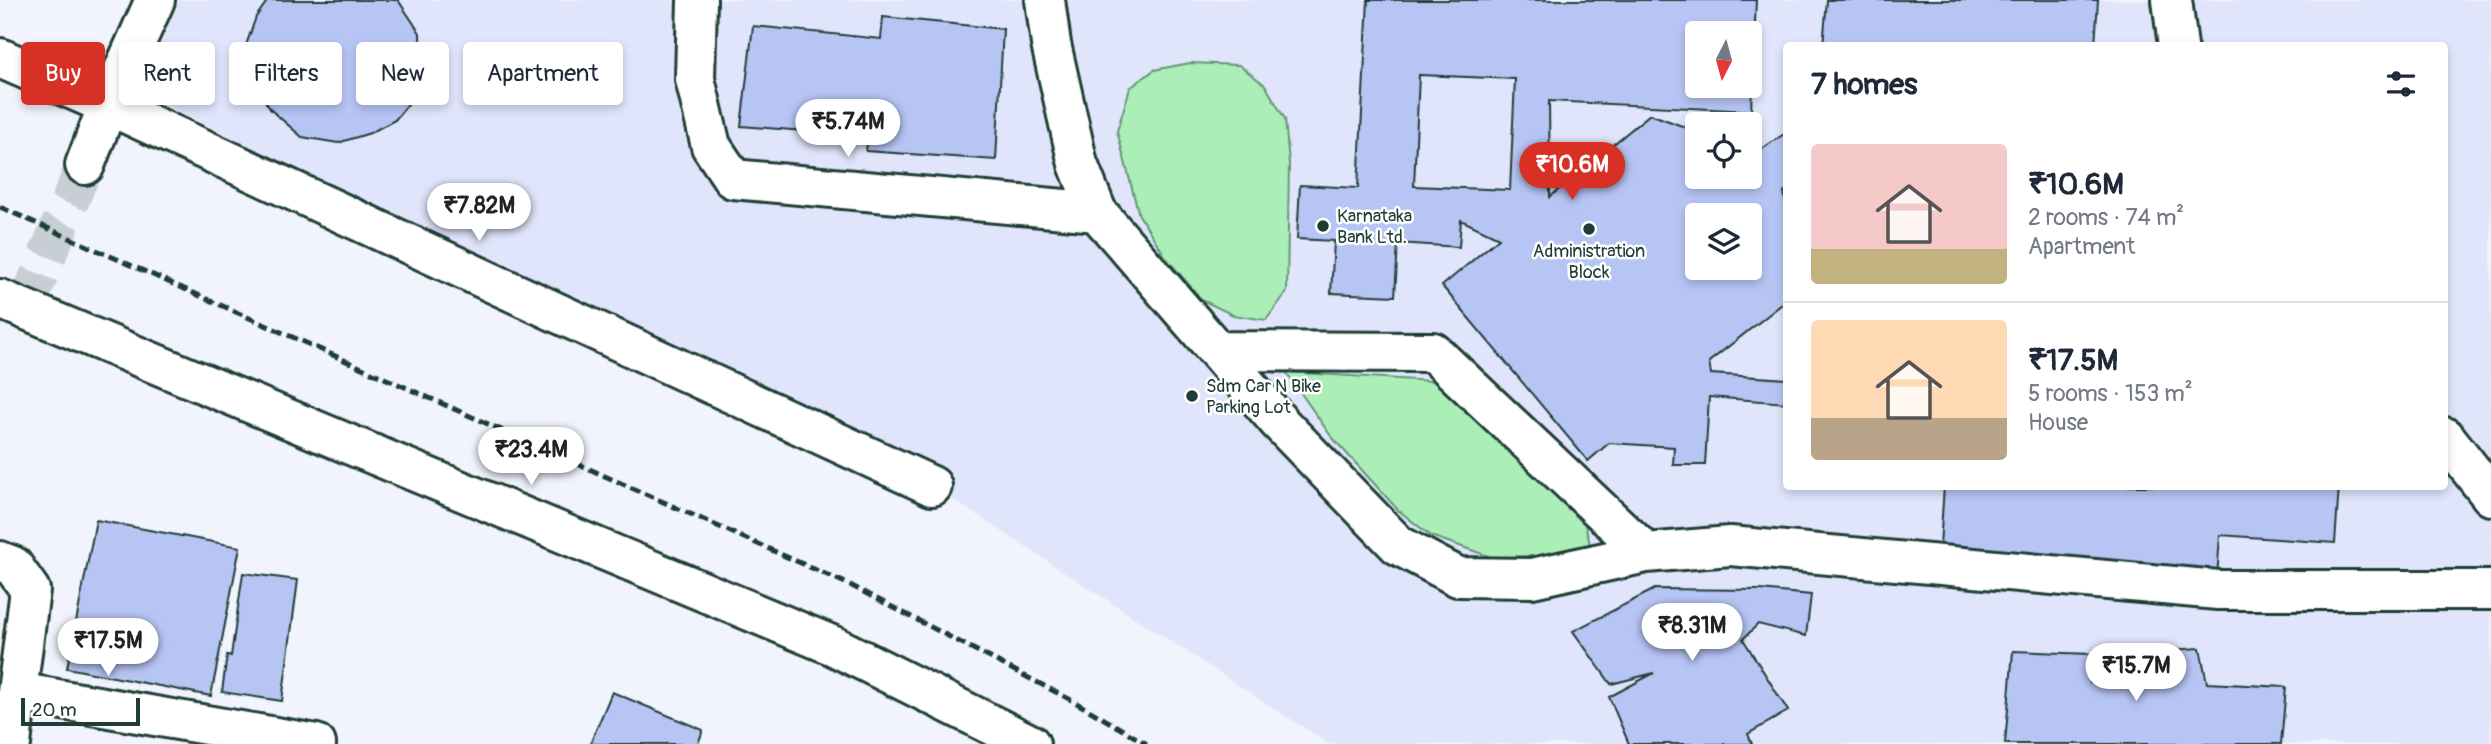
<!DOCTYPE html>
<html lang="en">
<head>
<meta charset="utf-8">
<style>
	body { margin:0; font-family:Pangolin,sans-serif; background:#f2f2f3; color:#1f2937; height:100vh; display:flex; flex-direction:column; font-size:26px; white-space:nowrap }
	* { box-sizing:border-box; margin:0 }
	p { font-size:23px; color:#747a83 }
	.icon { flex:none; width:38px; height:38px; fill:none; stroke:currentColor; stroke-width:2; stroke-linecap:round; stroke-linejoin:round }
	.map { position:relative; flex:1; overflow:hidden }
	.details { position:absolute; left:1783px; top:42px; width:665px; height:448px; display:flex; flex-direction:column; background:#fff; border-radius:7px; box-shadow:0 4px 10px #0003 }
	.details>* { flex:none }
	.top-card { position:absolute; left:21px; top:42px; width:665px; height:63px; display:flex; gap:14px }
	.needle { width:46px; rotate:186deg }
	.tools { position:absolute; left:1685px; top:21px; display:grid; gap:14px }
	.tools a { display:grid; place-items:center; width:77px; height:77px; border-radius:7px; background:#fff; box-shadow:0 4px 10px #0003; font-size:35px }
	.scale { position:absolute; left:21px; bottom:18px; width:119px; box-sizing:border-box; padding-left:7px; border:4px solid #1f3d34; border-top:0; font-size:19px; line-height:24px; white-space:nowrap; color:#1f3d34; -webkit-text-stroke:5px #fff; paint-order:stroke }
	.price { position:absolute; translate:-50% -60px; padding:0 16px; border-radius:24px; background:#fff; color:#222; font-size:23px; line-height:46px; filter:drop-shadow(0 2px 4px #0008) }
	.price::after { content:''; position:absolute; left:50%; top:42px; width:21px; height:16px; margin-left:-10px; background:inherit; clip-path:polygon(0 0,100% 0,50% 100%) }
	.price.selected { background:#d93025; color:#fff }
	ul { padding:0; list-style:none }
	li { display:flex; align-items:center; gap:21px; height:175px; padding:0 28px }
	li+li { border-top:2px solid #e0e1e3 }
	li span { display:grid; place-items:center; flex:none; width:196px; height:140px; border-radius:7px; color:#555 }
	li>.icon { margin-inline-start:auto }
	span .icon { width:84px; height:84px; fill:#fffc; stroke-width:1 }
	li b { font-size:30px }
	h2 { display:flex; justify-content:space-between; align-items:center; height:84px; padding:0 28px; font-size:30px }
	.tag { padding:0 24px; border-radius:7px; background:#fff; box-shadow:0 4px 10px #0003; font-size:24px; line-height:63px }
	.tag.selected { background:#d93025; color:#fff }
	.map>svg:first-child { display:block }
	.built { fill:#e0e5fb; fill-rule:evenodd }
	.green { fill:#abeeb8; stroke:#659676; stroke-width:2 }
	.building { fill:#b7c5f5; stroke:#1f3d34; stroke-width:2; fill-rule:evenodd }
	.lines { fill:none; stroke-linecap:round; stroke-linejoin:round }
	.minor-tunnel { stroke:#c7cfd5; stroke-width:38; stroke-dasharray:38 19; stroke-linecap:butt }
	.minor-casing { stroke:#1f3d34; stroke-width:44 }
	.minor { stroke:#fff; stroke-width:38 }
	.rail { stroke:#1f3d34; stroke-width:5; stroke-dasharray:10 5; stroke-linecap:butt }
	.poi-dot { fill:#1f3d34; stroke:#fff; stroke-width:2.5 }
	.labels { text-anchor:middle; stroke-width:5; stroke-linejoin:round; paint-order:stroke }
	.poi-label { font-size:18px; fill:#1f3d34; stroke:#fff; text-anchor:start }
</style>
</head>
<body>
<div class="map">
<svg width="2491" height="744" viewBox="0 0 2491 744">
	<rect width="100%" height="100%" fill="#f1f3fd"/>
	<filter id="ink" filterUnits="userSpaceOnUse"><feTurbulence type="fractalNoise" baseFrequency=".0143" numOctaves="2"/><feDisplacementMap in="SourceGraphic" scale="14" xChannelSelector="R" yChannelSelector="G"/><feConvolveMatrix kernelMatrix="1 2 1 2 8 2 1 2 1" color-interpolation-filters="sRGB"/></filter>
	<g filter="url(#ink)">
		<!-- built -->
		<path class="built" d="M174,0H2491V744H1329L932,486L134,89ZM1698,33H1750V86H1698ZM1787,46H2445V486H1787ZM1698,124H1750V177H1698ZM1698,215H1750V268H1698Z"/>
		<!-- green -->
		<path class="green" d="M1190,63L1239,65L1265,85L1285,119L1289,163L1287,292L1266,320L1233,315L1202,300L1167,259L1139,215L1117,131L1130,88L1154,70Z
			M1286,372L1480,384L1509,397L1572,460L1578,498L1591,548L1542,556L1491,557L1431,536L1398,510L1331,436Z"/>
		<!-- building -->
		<path class="building" d="M268,0H398L420,33L421,71L413,98L395,120L370,133L338,143L302,137L271,110L252,81L245,48L256,17Z
			M1368,0H1756L1751,111L1549,101L1550,197L1650,114L1698,132V177H1750V153L1754,154L1787,132V189L1784,192L1787,211V300L1709,362L1711,374L1787,379V403L1709,397L1705,465H1673L1674,447L1609,443L1588,461L1442,286L1499,238L1461,220L1459,247L1398,243L1395,296L1331,293L1334,241L1297,239L1300,185L1358,188ZM1698,33H1750V86H1698ZM1419,75L1515,79L1510,190L1414,186ZM1698,215H1750V268H1698Z
			M1827,0H2098L2095,46H1823Z
			M883,17L1003,29L996,160L866,151L868,136L741,126L753,26L881,39Z
			M1944,486H2339L2335,543L2220,535L2217,579L1939,561Z
			M96,520L240,547L211,696L67,668Z
			M243,573L298,580L282,701L222,692L227,655L231,656Z
			M1655,589L1760,590L1811,595L1806,636L1758,624L1743,639L1788,711L1748,734L1752,744H1629L1609,697L1654,673L1611,684L1573,631Z
			M2200,648L2207,683L2286,687L2281,744H2005L2013,651L2091,654L2090,683L2120,682L2125,653Z
			M612,692L703,730L698,744H590Z"/>
		<g class="lines">
			<!-- minor-tunnel -->
			<path class="minor-tunnel" d="M25,309L85,165"/>
			<defs>
				<path id="minor" d="M697,0L695,79L711,146L733,179L1097,212
					M1045,0L1051,44L1078,164L1097,212L1279,422L1398,545L1458,577L1532,578L1646,553L1730,546L2218,590H2491
					M2172,0L2178,46
					M0,58L108,105L932,486
					M85,165L108,105L155,0
					M0,299L834,646L1030,744
					M1218,351L1433,352L1646,553
					M2445,437L2491,496
					M0,561L13,566L30,590L17,692L316,744
					M11,744L17,692"/>
			</defs>
			<!-- minor casing -->
			<use href="#minor" class="minor-casing"/>
			<!-- minor -->
			<use href="#minor" class="minor"/>
			<!-- rail -->
			<path class="rail" d="M0,207L850,585L1075,702L1147,744"/>
		</g>
	</g>
	<!-- markers -->
	<g class="poi-dot">
		<circle cx="1323" cy="226" r="7"/>
		<circle cx="1589" cy="229" r="7"/>
		<circle cx="1192" cy="396" r="7"/>
	</g>
	<g class="labels">
		<!-- poi labels -->
		<g class="poi-label">
			<text x="1337" y="222">Karnataka<tspan x="1337" dy="21">Bank Ltd.</tspan></text>
			<text x="1589" y="257" text-anchor="middle">Administration<tspan x="1589" dy="21">Block</tspan></text>
			<text x="1206" y="392">Sdm Car N Bike<tspan x="1206" dy="21">Parking Lot</tspan></text>
		</g>
	</g>
</svg>
<div class="tools">
<a><svg class="needle" viewBox="-14 -14 28 28"><path d="M0-13l5 13h-10z" fill="#e53935"/><path d="M0 13l5-13h-10z" fill="#747a83"/></svg></a>
<a><svg class="icon" aria-label="locate" viewBox="0 0 24 24"><circle cx="12" cy="12" r="6"/><path d="M12 2v4M12 18v4M2 12h4M18 12h4"/></svg></a>
<a><svg class="icon" aria-label="layers" viewBox="0 0 24 24"><path d="M12 4l9 5-9 5-9-5zM3 14l9 5 9-5"/></svg></a>
</div>
<div class="scale">20 m</div>
<b class="price" style="left:848px;top:159px">₹5.74M</b>
<b class="price selected" style="left:1572px;top:202px">₹10.6M</b>
<b class="price" style="left:479px;top:243px">₹7.82M</b>
<b class="price" style="left:531px;top:487px">₹23.4M</b>
<b class="price" style="left:1692px;top:663px">₹8.31M</b>
<b class="price" style="left:108px;top:678px">₹17.5M</b>
<b class="price" style="left:2136px;top:703px">₹15.7M</b>
<div class="top-card">
<a class="tag selected">Buy</a>
<a class="tag">Rent</a>
<a class="tag">Filters</a>
<a class="tag">New</a>
<a class="tag">Apartment</a>
</div>
<section class="details">
<h2>7 homes<svg class="icon" aria-label="filters" viewBox="0 0 24 24"><path d="M4 7h16M4 17h16"/><circle cx="9" cy="7" r="2"/><circle cx="15" cy="17" r="2"/></svg></h2>
<ul>
<li><span style="background:linear-gradient(#f6c9c9 75%,#c2b280 0)"><svg class="icon" aria-label="home" viewBox="0 0 24 24"><path d="M3 11l9-7 9 7M6 9v11h12V9"/></svg></span><div><b>₹10.6M</b><p>2 rooms · 74 m²</p><p>Apartment</p></div></li>
<li><span style="background:linear-gradient(#ffd9b3 70%,#b9a48a 0)"><svg class="icon" aria-label="home" viewBox="0 0 24 24"><path d="M3 11l9-7 9 7M6 9v11h12V9"/></svg></span><div><b>₹17.5M</b><p>5 rooms · 153 m²</p><p>House</p></div></li>
</ul>
</section>
</div>
</body>
</html>
